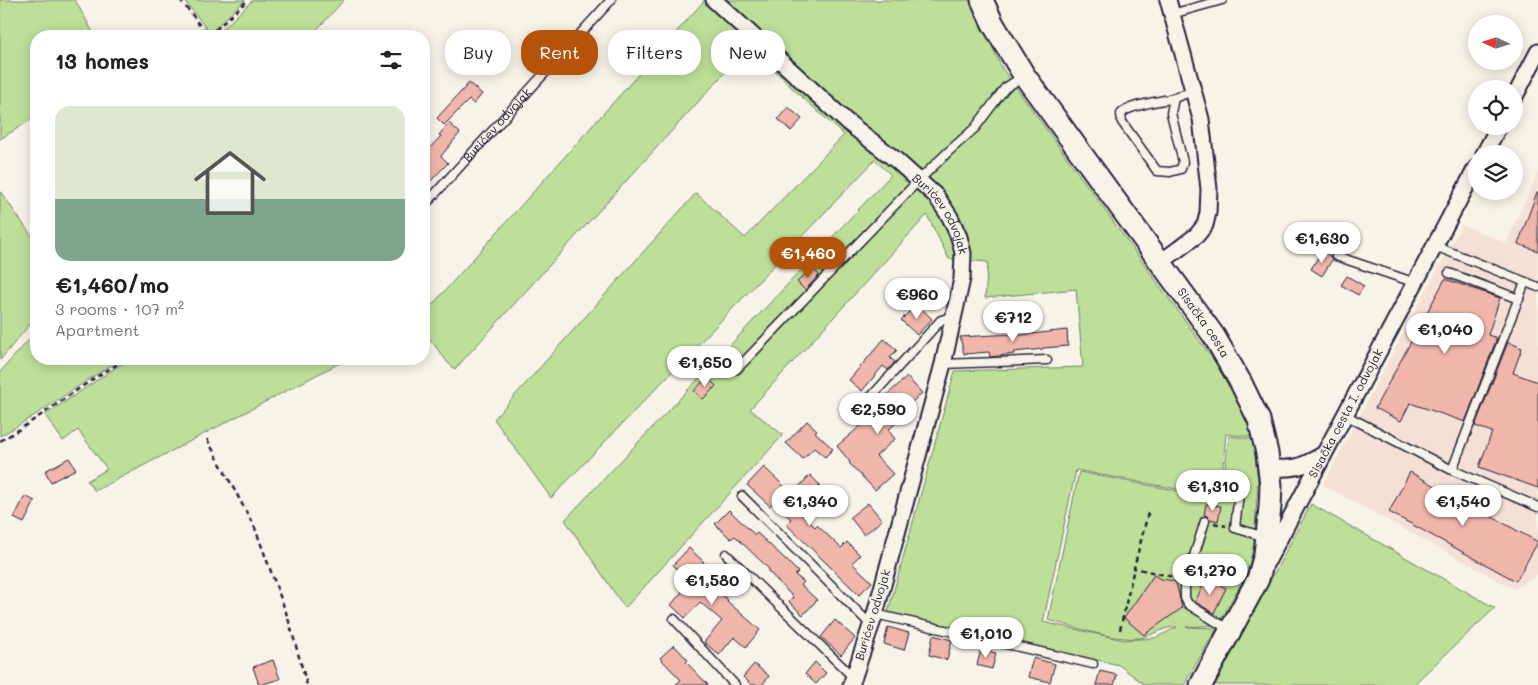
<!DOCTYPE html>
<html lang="en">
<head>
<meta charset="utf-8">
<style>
	body { margin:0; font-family:Mali,sans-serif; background:#f2f2f2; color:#202124; height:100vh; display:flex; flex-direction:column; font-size:19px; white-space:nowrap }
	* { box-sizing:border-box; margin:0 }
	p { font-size:16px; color:#757577 }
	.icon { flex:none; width:28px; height:28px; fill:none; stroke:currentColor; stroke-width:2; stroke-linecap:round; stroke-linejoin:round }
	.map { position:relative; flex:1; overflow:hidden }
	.details { position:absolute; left:30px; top:30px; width:400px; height:335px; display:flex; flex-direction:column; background:#fff; border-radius:20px; box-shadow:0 2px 12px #0003 }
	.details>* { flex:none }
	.hud { position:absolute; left:445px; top:30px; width:475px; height:45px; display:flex; gap:10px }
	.needle { width:32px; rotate:274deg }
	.fabs { position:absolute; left:1468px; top:15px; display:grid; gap:10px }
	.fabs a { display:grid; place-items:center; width:55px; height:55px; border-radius:50%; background:#fff; box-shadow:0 2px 12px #0003; font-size:25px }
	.price { position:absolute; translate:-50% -42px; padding:0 11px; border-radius:18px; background:#fff; color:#222; font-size:16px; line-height:32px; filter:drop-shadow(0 1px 2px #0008) }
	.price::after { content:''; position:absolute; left:50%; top:30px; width:15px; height:11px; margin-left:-8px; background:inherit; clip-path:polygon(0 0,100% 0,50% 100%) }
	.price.active { background:#b45309; color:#fff }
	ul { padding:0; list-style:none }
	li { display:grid; align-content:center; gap:10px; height:265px; padding:0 25px }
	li+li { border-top:1px solid #e0e0e0 }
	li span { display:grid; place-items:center; height:155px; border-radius:15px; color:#555 }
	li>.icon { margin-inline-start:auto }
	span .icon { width:90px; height:90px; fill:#fffc; stroke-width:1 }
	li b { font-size:21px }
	h2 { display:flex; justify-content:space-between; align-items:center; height:60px; padding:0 25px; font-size:21px }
	.tag { padding:0 18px; border-radius:20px; background:#fff; box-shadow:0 2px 12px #0003; font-size:18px; line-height:45px }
	.tag.active { background:#b45309; color:#fff }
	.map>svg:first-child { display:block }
	.built { fill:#f5e0d6 }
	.green { fill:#bddf98; stroke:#70806a }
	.building { fill:#f0b5ab; stroke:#22223b }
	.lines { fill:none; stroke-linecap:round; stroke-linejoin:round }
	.lane-casing { stroke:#22223b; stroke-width:11 }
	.street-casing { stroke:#22223b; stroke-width:19 }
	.secondary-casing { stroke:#22223b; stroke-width:25 }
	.path { stroke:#22223b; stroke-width:2.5; stroke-dasharray:5 4; stroke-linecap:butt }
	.lane { stroke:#f7f3e8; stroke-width:8 }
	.street { stroke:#f7f3e8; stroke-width:15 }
	.secondary { stroke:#f7f3e8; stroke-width:21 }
	.labels { text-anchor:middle; stroke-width:4.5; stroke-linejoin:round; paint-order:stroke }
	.street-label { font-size:12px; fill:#22223b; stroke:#f7f3e8 }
</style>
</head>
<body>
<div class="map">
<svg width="1538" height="685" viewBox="0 0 1538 685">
	<rect width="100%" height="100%" fill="#f7f3e8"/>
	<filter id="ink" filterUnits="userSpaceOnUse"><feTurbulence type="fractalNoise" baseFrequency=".02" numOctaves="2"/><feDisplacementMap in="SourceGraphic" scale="10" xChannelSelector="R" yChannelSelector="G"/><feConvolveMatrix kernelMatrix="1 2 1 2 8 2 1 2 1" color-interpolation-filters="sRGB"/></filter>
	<g filter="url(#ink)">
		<!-- built -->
		<path class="built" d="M1538,172V574L1514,589L1323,485L1396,346L1462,225L1506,243Z"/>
		<!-- green -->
		<path class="green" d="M0,0H75L95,36H36V117L0,139Z
			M184,0H245L210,33Z
			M253,0H344L311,36H215Z
			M704,0H970L1002,68L1223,373L1243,409L1253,437L1226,434L1220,497L1076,470L1043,622L1124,640L1155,638L1177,627C1164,626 1153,636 1140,638C1113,641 1076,627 1048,620L1079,472L1221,499L1229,436L1253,439L1258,481L1254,544L1248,571L1218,625L1186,627L1217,628L1184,685H1145L1119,665L888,612L955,371L1083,367L1076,289L985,298L988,262L949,259L927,215L750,409L783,435L625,608L565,520L891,175L875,160L551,498L494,419L696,193L745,238L844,135L791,87L750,45L455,369L448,363L424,331V314L704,1Z
			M0,191L36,242V317L0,360Z
			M36,332V359H122C80,383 42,413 0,436V372Z
			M133,359H347L95,491L87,481L107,469L78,430L63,441L45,415L118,366Z
			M1311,504L1495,608L1413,685H1215Z"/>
		<!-- building -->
		<path class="building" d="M469,83L482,94L474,104L469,100L444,125L437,118Z
			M788,107L802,119L791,131L778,119Z
			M449,123L460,133L441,156L448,163L424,188V154L441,136L439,135Z
			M1537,192H1538V251L1518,244Z
			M1322,251L1330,256L1332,260L1322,276L1311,269Z
			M812,268L819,275L805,290L797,282Z
			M1347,276L1364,286L1358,295L1341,285Z
			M1445,279L1500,298L1488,335L1497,338L1465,422L1410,403L1401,421L1375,408Z
			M917,304L932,319L917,335L901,320Z
			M1067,330L1068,346L1043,348V349L1014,352V354L990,357L989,352L964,354L960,337L1012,334L1013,336Z
			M884,339L897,350L890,358L895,362L888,370L883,366L862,391L849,380Z
			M1508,342L1522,348L1513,373L1538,382V488L1479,467L1492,432L1475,426Z
			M707,377L716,386L703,399L694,391Z
			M907,377L922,393L900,413L903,417L888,430L895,439L876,456L893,474L875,490L849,463L850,462L837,446L864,423L862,421L883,402L881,400Z
			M807,421L817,430L815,432L833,449L825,457L814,448L803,459L786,443Z
			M69,458L76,469L51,482L45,471Z
			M764,467L790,492L793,489L795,491L810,475L820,485L797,510L815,527L817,525L841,548L847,542L860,555L852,563L872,582L859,595L786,524L791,519L773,503L770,506L747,485Z
			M1410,472L1538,542L1516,581L1389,512Z
			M25,496L35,501L24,523L14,518Z
			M868,503L882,520L864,535L850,517Z
			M1206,504L1221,506L1218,521L1210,519L1207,516L1204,515Z
			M729,510L755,535L757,533L782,556L798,572L795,575L804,582L801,585L817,600L803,615L789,602L793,597L768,571L769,569L735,536L731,539L715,524Z
			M689,548L704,562L695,572L728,600L727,601L760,630L746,647L734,637L719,655L704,642L722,621L700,602L685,618L671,605L691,581L673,565Z
			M1154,575L1162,580L1164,579L1176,582L1182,608L1144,635L1124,618Z
			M1206,579L1226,588L1214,613L1195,602Z
			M835,620L855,638L841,655L821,637Z
			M888,627L909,633L904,650L884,644Z
			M933,635L952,640L947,660L929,655Z
			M674,645L688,660L686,662L708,685H675L681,680L660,658Z
			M981,649L996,653L992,669L977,665Z
			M1033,658L1055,664L1050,682L1028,677Z
			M273,660L280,679L259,685L253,667Z
			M815,662L826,673L816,684L805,674Z
			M754,664L769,676L762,685H752L743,677Z
			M1100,671L1117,675L1114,685H1096Z"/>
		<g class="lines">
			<defs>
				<g id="lane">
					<path d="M1172,14L1222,0"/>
					<path d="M1174,98L1171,113L1183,162L1181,169L1170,172L1157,171L1122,122L1121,114C1128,105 1162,101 1174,98L1193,91"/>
					<path id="s1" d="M424,206L611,0"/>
					<path d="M1435,246L1538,287"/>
					<path d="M1336,256L1416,283"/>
					<path d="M1449,273L1519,299"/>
					<path d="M943,364L1047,360"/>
					<path d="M737,369L919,180L948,152L975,128L1005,88L1024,76"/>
					<path d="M870,398L941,320L955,316"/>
					<path d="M1345,415L1452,470L1538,507"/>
					<path d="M1452,470L1525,282"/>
					<path d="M1240,484L1235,528L1265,537"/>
					<path d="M742,496L872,626"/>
					<path d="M1205,521L1185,585V598L1188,604L1228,629"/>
					<path d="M726,554L854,678"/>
					<path d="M875,614L1093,664"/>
					<path d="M674,619L735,685"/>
				</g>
				<g id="street">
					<path id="s2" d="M714,0L846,121L896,160L936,196L950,217L959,237L963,253L962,279L943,364L875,614L851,685"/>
					<path d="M1514,98L1538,52"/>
					<path d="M1484,154L1499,126"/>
					<path d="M1160,263L1197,235L1205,225L1208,213L1209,189L1201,119L1168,0"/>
					<path d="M1269,467C1293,471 1304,466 1324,454"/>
					<path id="s3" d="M1268,560L1476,168"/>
				</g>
				<g id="secondary">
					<path id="s4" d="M982,0L993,24L1024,75L1214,336L1241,383L1259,420L1267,453L1271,485L1270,507L1265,554L1258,579L1201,685"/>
				</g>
			</defs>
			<!-- lane casing -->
			<use href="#lane" class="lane-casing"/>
			<!-- street casing -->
			<use href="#street" class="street-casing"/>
			<!-- secondary casing -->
			<use href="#secondary" class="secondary-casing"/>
			<!-- path -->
			<path class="path" d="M180,0L191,13L207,36
				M209,36L248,0
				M207,439L255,528L288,618L307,685
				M0,441C44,416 82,383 127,359
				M1148,513L1134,568L1178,578
				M1214,523L1226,526
				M1120,630L1134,568"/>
			<!-- lane -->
			<use href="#lane" class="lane"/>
			<!-- street -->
			<use href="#street" class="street"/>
			<!-- secondary -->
			<use href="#secondary" class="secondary"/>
		</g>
	</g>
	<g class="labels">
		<!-- street labels -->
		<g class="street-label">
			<text dy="4" stroke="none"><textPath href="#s1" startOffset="109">Burićev odvojak</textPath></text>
			<text dy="4" stroke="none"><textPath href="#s2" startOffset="314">Burićev odvojak</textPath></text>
			<text dy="4" stroke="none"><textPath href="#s4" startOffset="392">Sisačka cesta</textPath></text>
			<text dy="4" stroke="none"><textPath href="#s3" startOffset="166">Sisačka cesta I. odvojak</textPath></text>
			<text transform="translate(873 615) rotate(-73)" y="4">Burićev odvojak</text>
		</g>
	</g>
</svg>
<div class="fabs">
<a><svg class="needle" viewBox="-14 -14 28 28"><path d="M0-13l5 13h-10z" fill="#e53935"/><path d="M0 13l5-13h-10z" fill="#757577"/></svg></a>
<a><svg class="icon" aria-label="locate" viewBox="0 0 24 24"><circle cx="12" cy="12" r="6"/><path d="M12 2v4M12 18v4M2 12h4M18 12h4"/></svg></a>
<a><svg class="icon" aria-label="layers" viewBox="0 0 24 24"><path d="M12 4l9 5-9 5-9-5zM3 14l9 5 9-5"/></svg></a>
</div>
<b class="price" style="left:1322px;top:264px">€1,630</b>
<b class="price active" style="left:808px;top:279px">€1,460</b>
<b class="price" style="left:917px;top:320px">€960</b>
<b class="price" style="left:1013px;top:343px">€712</b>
<b class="price" style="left:1445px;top:355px">€1,040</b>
<b class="price" style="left:705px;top:388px">€1,650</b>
<b class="price" style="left:878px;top:435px">€2,590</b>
<b class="price" style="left:1213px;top:512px">€1,310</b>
<b class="price" style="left:810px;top:527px">€1,340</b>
<b class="price" style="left:1463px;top:527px">€1,540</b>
<b class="price" style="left:1210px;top:596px">€1,270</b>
<b class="price" style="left:712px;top:606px">€1,580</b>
<b class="price" style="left:986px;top:659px">€1,010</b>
<div class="hud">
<a class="tag">Buy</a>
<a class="tag active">Rent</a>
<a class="tag">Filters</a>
<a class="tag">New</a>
</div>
<section class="details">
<h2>13 homes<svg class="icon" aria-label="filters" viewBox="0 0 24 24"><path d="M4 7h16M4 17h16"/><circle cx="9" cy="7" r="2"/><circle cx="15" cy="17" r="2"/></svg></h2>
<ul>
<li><span style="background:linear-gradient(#dfe7d0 60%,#7fa58c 0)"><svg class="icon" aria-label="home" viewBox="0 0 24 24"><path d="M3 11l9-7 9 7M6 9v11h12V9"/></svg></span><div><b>€1,460/mo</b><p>3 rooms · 107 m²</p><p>Apartment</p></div></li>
</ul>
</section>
</div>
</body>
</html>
